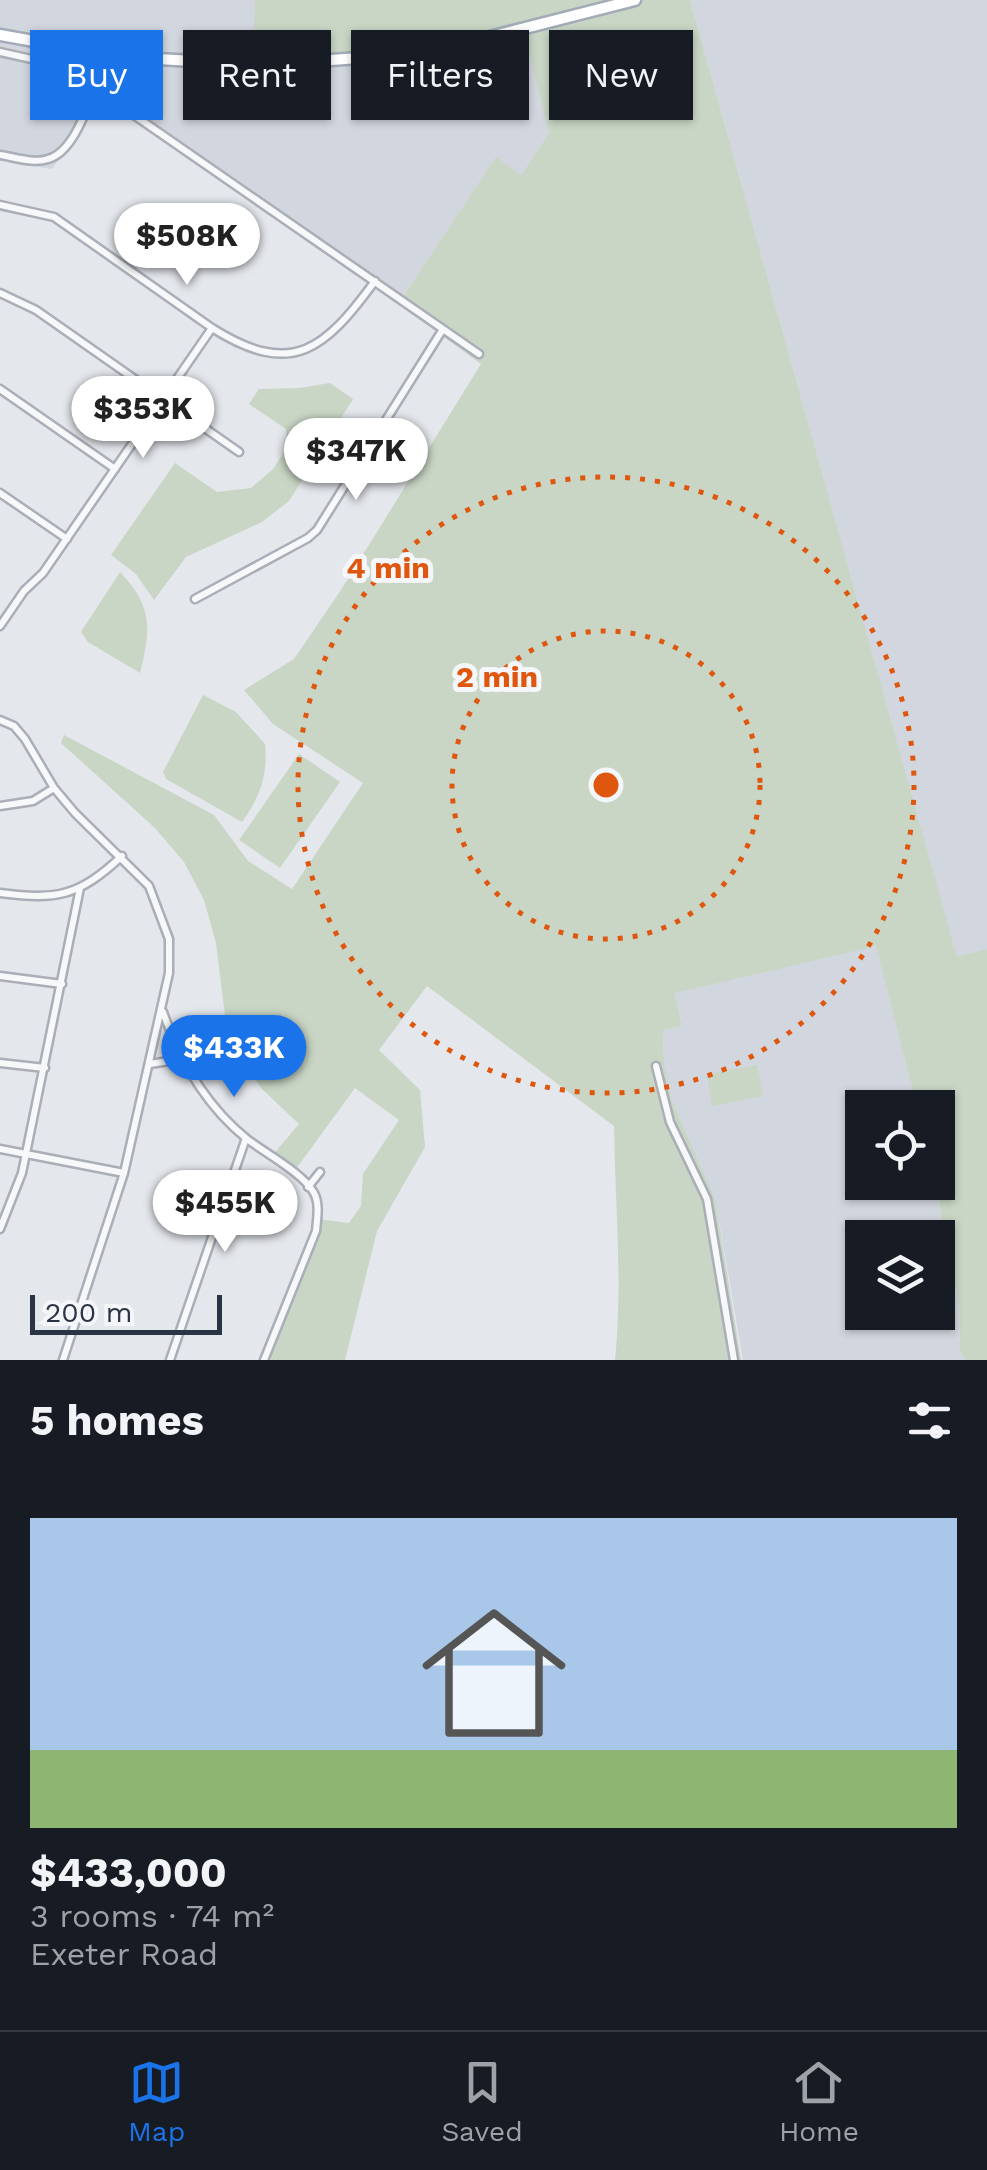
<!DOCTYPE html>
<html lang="en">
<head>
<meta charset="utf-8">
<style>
	body { margin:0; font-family:"Work Sans",sans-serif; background:#20242c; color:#f1f3f6; height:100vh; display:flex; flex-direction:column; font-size:38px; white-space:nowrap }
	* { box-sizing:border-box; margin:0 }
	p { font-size:32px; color:#9ea1a6 }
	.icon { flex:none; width:55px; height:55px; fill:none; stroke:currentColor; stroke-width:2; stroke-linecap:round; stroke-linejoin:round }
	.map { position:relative; height:1360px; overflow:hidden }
	.sheet { display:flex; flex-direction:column; background:#171b24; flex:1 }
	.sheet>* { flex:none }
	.guide { position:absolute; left:30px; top:30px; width:928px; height:90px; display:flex; gap:20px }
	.tools { position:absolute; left:845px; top:1090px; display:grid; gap:20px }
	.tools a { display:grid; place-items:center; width:110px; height:110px; border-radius:0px; background:#171b24; box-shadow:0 2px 8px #0004; font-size:50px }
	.scale { position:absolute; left:30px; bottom:25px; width:192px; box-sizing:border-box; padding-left:10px; border:5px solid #2b3445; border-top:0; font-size:28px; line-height:35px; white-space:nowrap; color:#2b3445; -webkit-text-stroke:8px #f4f6f9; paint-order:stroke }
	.price { position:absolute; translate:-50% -85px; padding:0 22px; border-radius:35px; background:#fff; color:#222; font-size:32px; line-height:65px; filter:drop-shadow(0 2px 5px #0008) }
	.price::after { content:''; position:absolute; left:50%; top:60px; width:30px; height:22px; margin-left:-15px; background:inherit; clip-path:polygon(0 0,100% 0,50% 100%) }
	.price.selected { background:#1a73e8; color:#fff }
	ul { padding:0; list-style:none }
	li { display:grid; align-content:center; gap:20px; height:530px; padding:0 30px }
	li span { display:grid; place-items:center; height:310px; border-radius:0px; color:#555 }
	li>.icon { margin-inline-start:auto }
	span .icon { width:180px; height:180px; fill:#fffc; stroke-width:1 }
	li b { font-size:42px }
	h2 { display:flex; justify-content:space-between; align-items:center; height:120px; padding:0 30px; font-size:42px }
	.tag { padding:0 35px; border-radius:0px; background:#171b24; box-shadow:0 2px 8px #0004; font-size:35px; line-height:90px }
	.tag.selected { background:#1a73e8; color:#fff }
	.menu { display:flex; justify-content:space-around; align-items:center; height:140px; border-top:2px solid #363941; background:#171b24; font-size:28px; color:#9ea1a6 }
	.menu a { display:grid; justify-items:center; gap:5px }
	.menu .selected { color:#1a73e8 }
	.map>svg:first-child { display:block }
	.built { fill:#d2d6de; fill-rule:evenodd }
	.green { fill:#c9d6c5 }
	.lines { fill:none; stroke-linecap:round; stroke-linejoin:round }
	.minor-casing { stroke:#a9aeb7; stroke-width:11 }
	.primary-casing { stroke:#a3abb8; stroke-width:15 }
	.minor { stroke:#f7f8fa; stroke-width:6 }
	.primary { stroke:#fff; stroke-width:10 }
	.ring { fill:none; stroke:#df570f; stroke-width:5; stroke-dasharray:5 10 }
	.centre { fill:#df570f; stroke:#f4f6f9; stroke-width:5 }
	.ring-label { font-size:30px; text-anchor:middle; font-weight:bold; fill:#df570f; stroke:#f4f6f9; stroke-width:10; stroke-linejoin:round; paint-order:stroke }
</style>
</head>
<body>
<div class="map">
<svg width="987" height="1360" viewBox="0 0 987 1360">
	<rect width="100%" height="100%" fill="#e4e7ec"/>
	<!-- built -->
	<path class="built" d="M0,0H255L252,58H264V64L524,28L549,133L521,175L496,158L401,299L101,98L52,169L0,161Z
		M690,0H987V949L957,958Z
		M868,938L876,945L917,1107L862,1108V1182L935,1183L959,1306L960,1350L965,1360H743L715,1198L672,1101L664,1063L663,1030L682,1026L675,992ZM862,1238H938V1312H862Z"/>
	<!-- green -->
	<path class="green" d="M255,0H690L957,957L987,949V1360H965L960,1350L959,1306L935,1183L938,1108L917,1107L876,946L675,993L682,1026L663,1030L664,1063L672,1101L715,1198L741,1360H615C623,1282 615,1205 614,1126L427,986L379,1050L420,1090L425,1147L377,1231L345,1360H264L316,1231L317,1219L349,1223L361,1206L363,1174L399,1120L355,1088L293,1173L272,1156L299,1124L262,1089L228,1040L216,943L204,900L184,862L155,828L61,743L64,735L214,815L248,861L292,889L363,783L273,724L244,690L294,659L341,590L481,364L398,304L496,157L521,175L549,133L523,28L427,53L355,58H252Z
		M330,383L353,399L289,501L262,522L186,557L154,600L136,574L111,555L175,463L217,492L251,488L273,469L287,448L286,429L249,404L259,389L299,388Z
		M120,572C153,607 151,629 140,673L88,642L81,632Z
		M203,695L236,712L265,744C268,775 260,797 242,822L166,779L163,772Z
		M299,754L340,782L280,868L239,840Z
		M757,1065L763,1096L712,1106L707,1074Z"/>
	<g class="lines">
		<defs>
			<path id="minor" d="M0,52L63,66L479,354
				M0,155C14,157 34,164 48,159C80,150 95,83 103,55
				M0,205L54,217L212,328C293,379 325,349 375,281
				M0,293L36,310L239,452
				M0,389L115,469
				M0,493L67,539
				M195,599L308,538L317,530L443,329
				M0,626L24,591L43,573L212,328
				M0,720L14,726L25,739L54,788L75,813L149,886L169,939V973L124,1173L63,1360
				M0,806L33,801L54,788
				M0,893C57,900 78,897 122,856
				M0,976L62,984
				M163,1012C180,1061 206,1106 247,1139C265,1153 303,1173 314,1193C320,1204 317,1219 316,1231L264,1360
				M0,1063L45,1068
				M150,1064L181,1059
				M656,1066L670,1122L707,1199L734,1360
				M0,1149L124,1173
				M308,1187L320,1172
				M0,1229L22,1173L80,888
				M170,1360L246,1138"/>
			<path id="primary" d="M0,35L122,57L263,65L427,53L635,0"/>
		</defs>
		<!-- minor casing -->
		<use href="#minor" class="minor-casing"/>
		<!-- primary casing -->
		<use href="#primary" class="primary-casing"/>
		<!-- minor -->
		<use href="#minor" class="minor"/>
		<!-- primary -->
		<use href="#primary" class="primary"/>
	</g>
	<!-- distance rings -->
	<g class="ring">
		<circle cx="606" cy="785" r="154"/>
		<circle cx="606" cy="785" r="308"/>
	</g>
	<circle cx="606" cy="785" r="15" class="centre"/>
	<g class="ring-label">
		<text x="388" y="578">4 min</text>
		<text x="497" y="687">2 min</text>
	</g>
</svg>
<div class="tools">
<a><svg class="icon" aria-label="locate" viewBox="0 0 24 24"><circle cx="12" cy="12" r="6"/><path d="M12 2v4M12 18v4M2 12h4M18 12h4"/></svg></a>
<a><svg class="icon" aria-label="layers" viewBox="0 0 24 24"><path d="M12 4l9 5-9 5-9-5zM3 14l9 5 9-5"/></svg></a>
</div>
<div class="scale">200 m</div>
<b class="price" style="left:187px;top:288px">$508K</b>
<b class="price" style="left:143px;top:461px">$353K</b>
<b class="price" style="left:356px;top:503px">$347K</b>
<b class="price selected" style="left:234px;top:1100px">$433K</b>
<b class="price" style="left:225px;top:1255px">$455K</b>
<div class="guide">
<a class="tag selected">Buy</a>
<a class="tag">Rent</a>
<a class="tag">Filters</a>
<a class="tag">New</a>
</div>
</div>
<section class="sheet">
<h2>5 homes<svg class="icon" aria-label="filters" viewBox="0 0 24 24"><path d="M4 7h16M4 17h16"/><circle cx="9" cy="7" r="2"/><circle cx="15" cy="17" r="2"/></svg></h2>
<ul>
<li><span style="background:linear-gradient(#a9c7e8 75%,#8fb573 0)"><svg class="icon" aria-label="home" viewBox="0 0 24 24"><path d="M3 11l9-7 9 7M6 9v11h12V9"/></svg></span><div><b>$433,000</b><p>3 rooms · 74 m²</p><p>Exeter Road</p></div></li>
</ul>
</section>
<nav class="menu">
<a class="selected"><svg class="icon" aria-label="map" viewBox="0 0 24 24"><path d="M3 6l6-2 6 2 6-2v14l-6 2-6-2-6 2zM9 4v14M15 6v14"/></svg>Map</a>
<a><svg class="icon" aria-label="saved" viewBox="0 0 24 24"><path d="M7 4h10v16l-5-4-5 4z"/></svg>Saved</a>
<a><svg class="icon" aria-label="home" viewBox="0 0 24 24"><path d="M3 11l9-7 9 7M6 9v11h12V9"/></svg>Home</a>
</nav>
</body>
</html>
